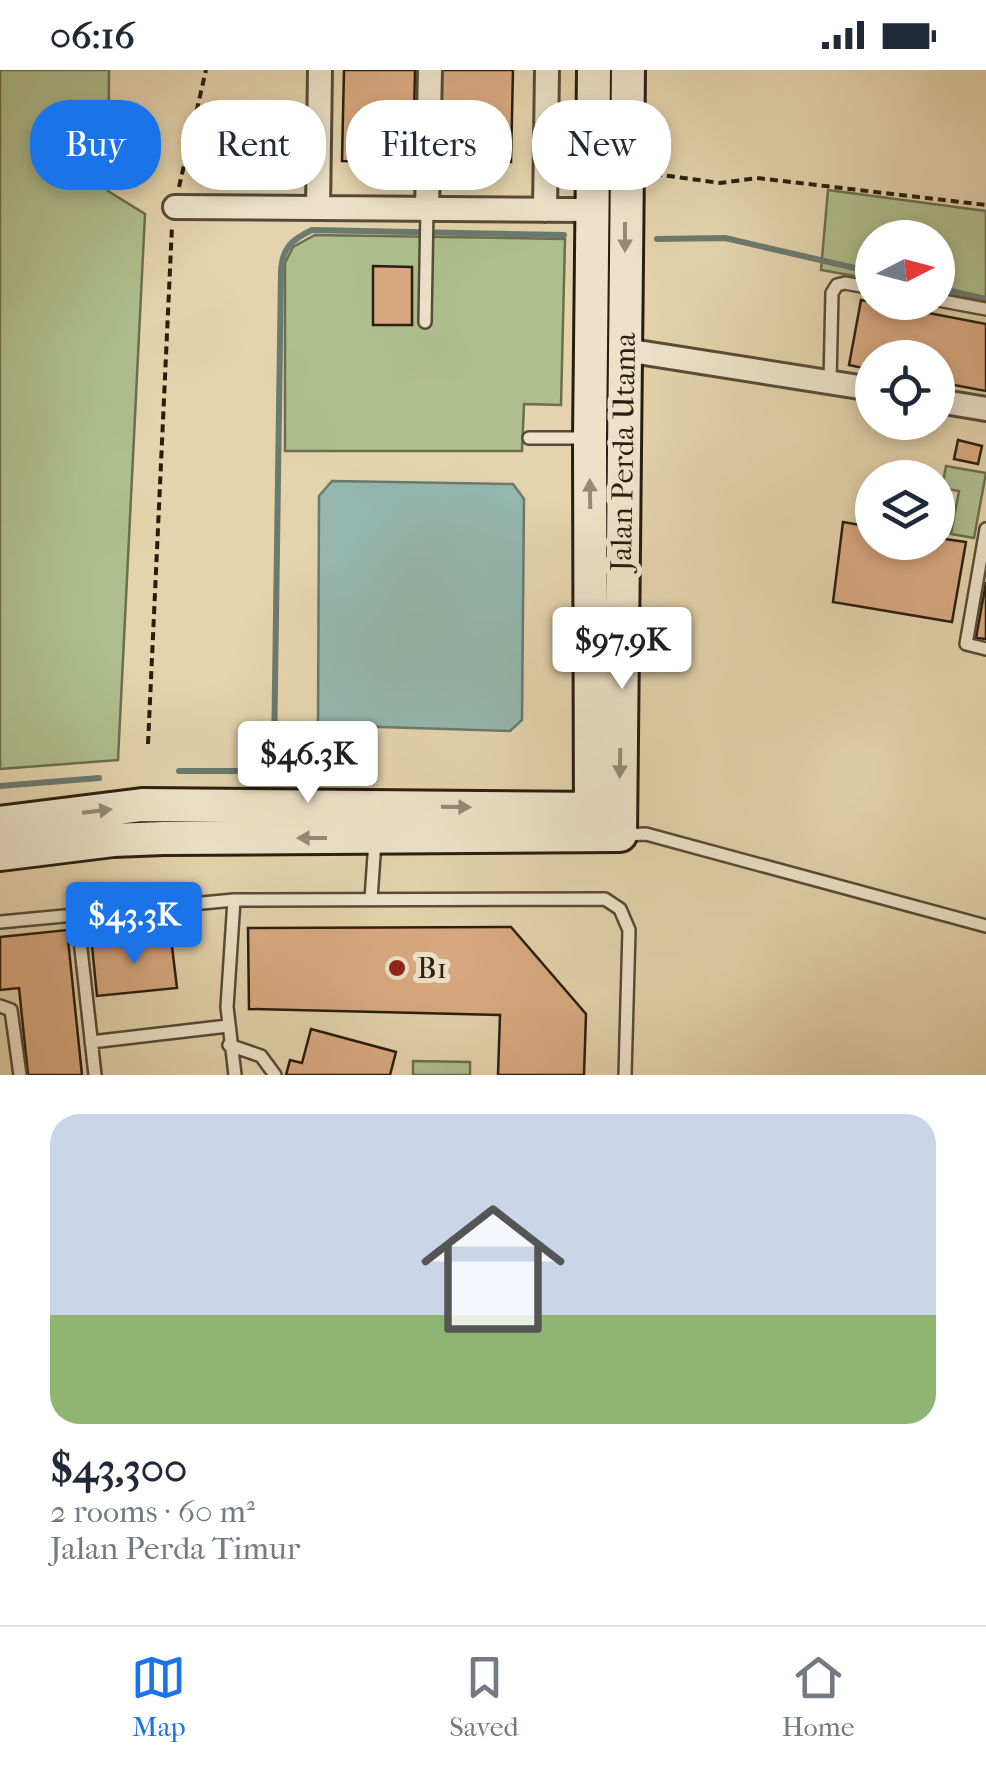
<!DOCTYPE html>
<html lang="en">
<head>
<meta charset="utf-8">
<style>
	body { margin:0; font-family:"IM FELL French Canon",serif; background:#f2f2f3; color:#1f2937; height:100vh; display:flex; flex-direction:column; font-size:38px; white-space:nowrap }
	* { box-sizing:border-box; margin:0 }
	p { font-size:32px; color:#747a83 }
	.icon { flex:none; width:55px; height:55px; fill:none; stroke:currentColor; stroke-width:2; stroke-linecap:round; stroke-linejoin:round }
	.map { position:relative; height:1005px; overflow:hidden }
	.sheet { display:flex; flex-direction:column; background:#fff; flex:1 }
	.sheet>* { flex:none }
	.hud { position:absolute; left:30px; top:30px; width:928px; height:90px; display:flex; gap:20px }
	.needle { width:65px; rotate:84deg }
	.tools { position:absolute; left:855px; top:150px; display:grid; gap:20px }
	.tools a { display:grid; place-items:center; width:100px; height:100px; border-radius:50%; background:#fff; box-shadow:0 5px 15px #0003; font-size:50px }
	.price { position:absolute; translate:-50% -85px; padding:0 22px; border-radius:10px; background:#fff; color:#222; font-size:32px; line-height:65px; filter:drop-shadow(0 2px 5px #0008) }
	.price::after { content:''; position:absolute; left:50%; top:60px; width:30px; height:22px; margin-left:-15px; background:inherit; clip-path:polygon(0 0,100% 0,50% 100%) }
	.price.current { background:#1a73e8; color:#fff }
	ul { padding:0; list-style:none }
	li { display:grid; align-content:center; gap:20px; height:530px; padding:0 50px }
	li+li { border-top:2px solid #e0e1e3 }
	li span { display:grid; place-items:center; height:310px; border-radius:30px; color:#555 }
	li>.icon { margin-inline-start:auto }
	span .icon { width:180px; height:180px; fill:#fffc; stroke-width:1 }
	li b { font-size:42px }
	.tag { padding:0 35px; border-radius:40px; background:#fff; box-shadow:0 5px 15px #0003; font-size:35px; line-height:90px }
	.tag.current { background:#1a73e8; color:#fff }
	.status { display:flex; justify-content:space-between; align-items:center; height:70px; padding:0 50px; background:#fff; direction:ltr }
	.status svg { height:28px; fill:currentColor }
	.tab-bar { display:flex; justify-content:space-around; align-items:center; height:140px; border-top:2px solid #e0e1e3; background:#fff; font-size:28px; color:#747a83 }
	.tab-bar a { display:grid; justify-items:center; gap:5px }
	.tab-bar .current { color:#1a73e8 }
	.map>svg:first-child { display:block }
	.green { fill:#afbe8d; stroke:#6c6e4e; stroke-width:2.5 }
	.water { fill:#95b7ae; stroke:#697a6f; stroke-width:2.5 }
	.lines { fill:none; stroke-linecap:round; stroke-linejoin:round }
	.stream { stroke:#697a6f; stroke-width:6 }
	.building { fill:#daa981; stroke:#281e10; stroke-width:2.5 }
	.lane-casing { stroke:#574b37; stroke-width:16 }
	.street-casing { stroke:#574b37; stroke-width:28 }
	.secondary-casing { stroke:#281e10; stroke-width:38 }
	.path { stroke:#281e10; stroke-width:4; stroke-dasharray:8 5; stroke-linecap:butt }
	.lane { stroke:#ede2c9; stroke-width:11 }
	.street { stroke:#ede2c9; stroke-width:22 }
	.secondary { stroke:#ede2c9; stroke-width:32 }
	.oneway { fill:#948a76 }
	.poi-dot { fill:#8f2418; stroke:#ede2c9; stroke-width:4 }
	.labels { text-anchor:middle; stroke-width:10; stroke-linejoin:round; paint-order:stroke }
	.street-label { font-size:30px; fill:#281e10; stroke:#ede2c9 }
	.poi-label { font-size:30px; fill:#281e10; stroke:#ede2c9; text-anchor:start }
</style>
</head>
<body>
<div class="status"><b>06:16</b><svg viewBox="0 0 49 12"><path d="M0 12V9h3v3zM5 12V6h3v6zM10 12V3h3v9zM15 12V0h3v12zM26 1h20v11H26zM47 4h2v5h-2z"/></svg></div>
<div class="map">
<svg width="986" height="1005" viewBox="0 0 986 1005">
	<rect width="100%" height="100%" fill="#e4d3ac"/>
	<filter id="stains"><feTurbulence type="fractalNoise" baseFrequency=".002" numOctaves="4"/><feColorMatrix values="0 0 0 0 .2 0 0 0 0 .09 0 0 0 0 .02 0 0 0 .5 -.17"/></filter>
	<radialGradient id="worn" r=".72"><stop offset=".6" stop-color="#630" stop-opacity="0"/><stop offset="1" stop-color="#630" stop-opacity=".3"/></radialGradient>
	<!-- green -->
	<path class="green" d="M0,0H109L108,121L145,144L118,690L0,699Z
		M828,120L986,141V229L938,221V168H872V209L821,200Z
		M315,165L565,169L561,335L524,334L522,381H285V193L293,177Z
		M946,396L986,403L974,468L951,464L959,421L942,418Z
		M413,991L470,992V1005H413Z"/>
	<!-- water -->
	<path class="water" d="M332,411L513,414L524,429L522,650L510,661L318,655L319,426Z"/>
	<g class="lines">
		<!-- stream -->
		<path class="stream" d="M657,169L725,168L872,202
			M938,218L986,229
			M179,701H258L274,684L281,202C282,178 291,170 312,160L564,165
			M0,716L99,708"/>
	</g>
	<!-- building -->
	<path class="building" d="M344,0H415L413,93L342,91Z
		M442,0H513L511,92L439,90Z
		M373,196L412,197V255H373Z
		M861,230L986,254V321L938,312V288H872V300L849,295Z
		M958,370L982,376L978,394L954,389Z
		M843,452L872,457V472H938V468L966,472L952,552L833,532Z
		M986,512V569L976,568Z
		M511,857L586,944L584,1005H498L500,945L249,939L248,858Z
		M67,860L82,1005H28L19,918L0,920V867Z
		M171,868L177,918L97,926L92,876Z
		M311,959L396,982L390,1005H286L290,990L302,993Z"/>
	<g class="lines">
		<defs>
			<path id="lane" d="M938,230L986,239
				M425,252L427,139
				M830,311L832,223L837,215L845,213L872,218
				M529,368H585
				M986,459L966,574L986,579
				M623,765L646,764L986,856
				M371,829L375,771
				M234,830L227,937L235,1005
				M77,843L95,1005
				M0,852L234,830L605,829L620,839L629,860L625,1005
				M0,936L11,940L20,1005
				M91,972L228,956
				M229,975L261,986L275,1005"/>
			<path id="street" d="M175,137L591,140
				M318,138L320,0
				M427,139L430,0
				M545,140L547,0
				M625,280L872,319
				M938,331L986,339"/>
			<path id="secondary" d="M0,753L142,735L609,739
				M591,765L590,368L594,0
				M0,784L113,770L164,768L620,765L628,0"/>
		</defs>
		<!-- lane casing -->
		<use href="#lane" class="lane-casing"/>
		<!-- street casing -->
		<use href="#street" class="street-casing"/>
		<!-- secondary casing -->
		<use href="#secondary" class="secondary-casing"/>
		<!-- path -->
		<path class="path" d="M654,104L720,113L757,108L986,135
			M179,117L206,0
			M148,674L172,156"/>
		<!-- lane -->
		<use href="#lane" class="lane"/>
		<!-- street -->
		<use href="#street" class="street"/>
		<!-- secondary -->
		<use href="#secondary" class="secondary"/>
	</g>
	<!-- one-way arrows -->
	<defs><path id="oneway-solid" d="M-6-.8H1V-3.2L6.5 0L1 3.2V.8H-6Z" transform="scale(2.5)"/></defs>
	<g class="oneway">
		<use href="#oneway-solid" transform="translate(625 167) rotate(90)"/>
		<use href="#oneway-solid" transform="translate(590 424) rotate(-91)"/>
		<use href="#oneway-solid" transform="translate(620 693) rotate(91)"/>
		<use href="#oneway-solid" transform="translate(456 737) rotate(1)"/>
		<use href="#oneway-solid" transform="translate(97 741) rotate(-7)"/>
		<use href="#oneway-solid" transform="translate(312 768) rotate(180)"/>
	</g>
	<!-- markers -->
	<circle class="poi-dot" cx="397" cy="898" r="10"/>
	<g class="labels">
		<!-- street labels -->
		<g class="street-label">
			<text transform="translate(623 382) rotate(-89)" y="10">Jalan Perda Utama</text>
		</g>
		<!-- poi labels -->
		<g class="poi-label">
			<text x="417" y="908">B1</text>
		</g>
	</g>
	<rect width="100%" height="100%" filter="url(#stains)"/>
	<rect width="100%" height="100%" fill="url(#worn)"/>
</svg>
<div class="tools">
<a><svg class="needle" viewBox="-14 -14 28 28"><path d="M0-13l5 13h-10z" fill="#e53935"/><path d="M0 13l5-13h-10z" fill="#747a83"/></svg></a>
<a><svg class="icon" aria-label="locate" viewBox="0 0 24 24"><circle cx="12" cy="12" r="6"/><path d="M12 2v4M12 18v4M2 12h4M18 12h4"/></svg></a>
<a><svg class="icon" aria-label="layers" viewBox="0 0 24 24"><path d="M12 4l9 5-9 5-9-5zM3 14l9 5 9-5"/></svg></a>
</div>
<b class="price" style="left:622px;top:622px">$97.9K</b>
<b class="price" style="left:308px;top:736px">$46.3K</b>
<b class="price current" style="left:134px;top:897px">$43.3K</b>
<div class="hud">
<a class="tag current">Buy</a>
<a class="tag">Rent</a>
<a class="tag">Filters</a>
<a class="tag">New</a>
</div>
</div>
<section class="sheet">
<ul>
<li><span style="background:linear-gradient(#c9d6e8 65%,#8fb573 0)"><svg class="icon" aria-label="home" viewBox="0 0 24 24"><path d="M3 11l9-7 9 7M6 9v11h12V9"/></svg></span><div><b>$43,300</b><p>2 rooms · 60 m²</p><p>Jalan Perda Timur</p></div></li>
</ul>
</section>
<nav class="tab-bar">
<a class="current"><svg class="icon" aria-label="map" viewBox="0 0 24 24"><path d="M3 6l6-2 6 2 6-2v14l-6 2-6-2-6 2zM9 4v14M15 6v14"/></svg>Map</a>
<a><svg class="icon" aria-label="saved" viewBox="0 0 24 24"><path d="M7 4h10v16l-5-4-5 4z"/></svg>Saved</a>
<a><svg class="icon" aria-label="home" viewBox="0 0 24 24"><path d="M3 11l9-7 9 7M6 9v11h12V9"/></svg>Home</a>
</nav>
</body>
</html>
